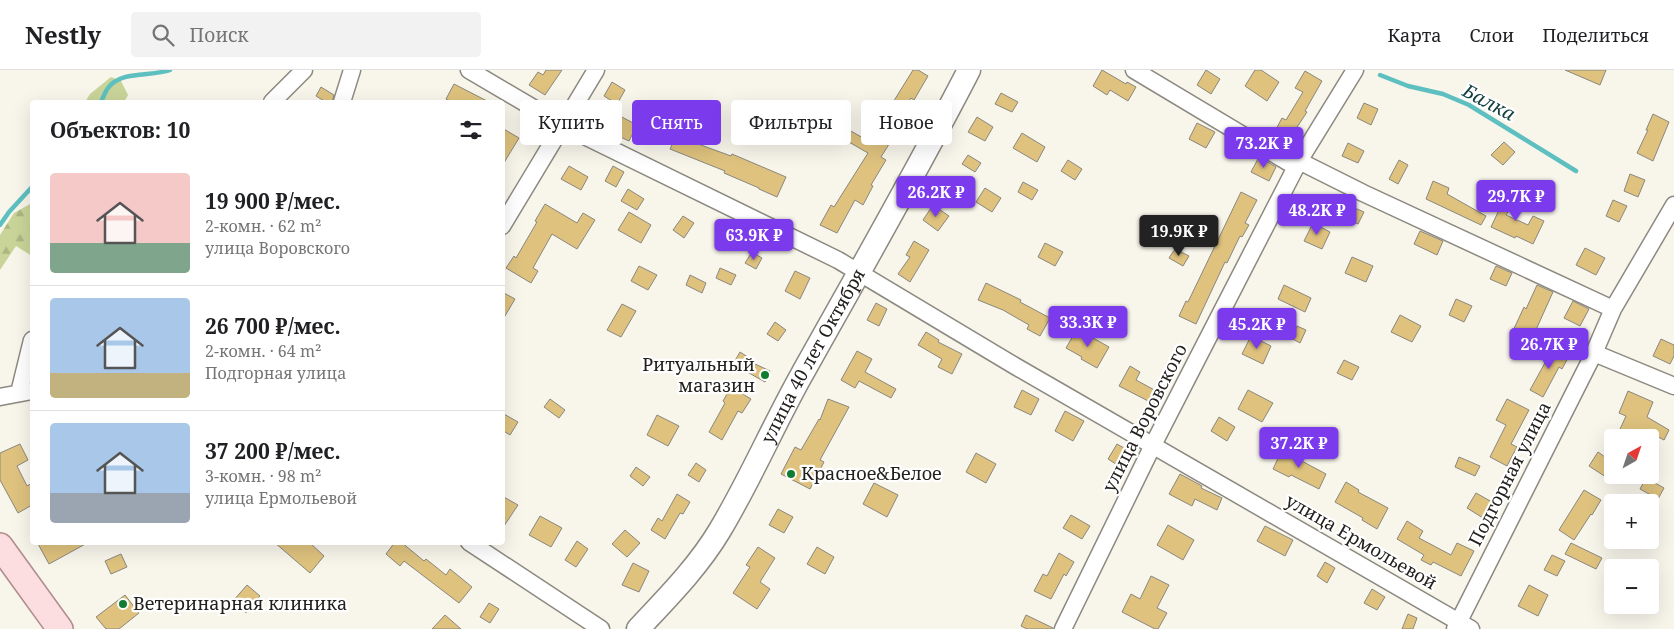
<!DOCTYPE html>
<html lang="ru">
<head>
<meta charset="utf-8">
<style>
	body { margin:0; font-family:"Noto Serif",serif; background:#f2f2f2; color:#202124; height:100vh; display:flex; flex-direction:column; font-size:19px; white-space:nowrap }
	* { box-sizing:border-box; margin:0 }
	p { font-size:16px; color:#757577 }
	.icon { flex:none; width:28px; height:28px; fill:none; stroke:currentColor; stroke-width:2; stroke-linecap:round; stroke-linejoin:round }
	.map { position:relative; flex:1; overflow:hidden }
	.side { position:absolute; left:30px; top:30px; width:475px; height:445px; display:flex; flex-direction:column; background:#fff; border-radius:5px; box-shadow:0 5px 20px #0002 }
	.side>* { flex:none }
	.hud { position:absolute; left:520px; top:30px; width:475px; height:45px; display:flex; gap:10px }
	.needle { width:32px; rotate:40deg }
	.tools { position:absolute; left:1604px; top:359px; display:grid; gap:10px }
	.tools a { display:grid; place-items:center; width:55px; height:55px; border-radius:5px; background:#fff; box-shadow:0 5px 20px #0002; font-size:25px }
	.price { position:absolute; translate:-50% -42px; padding:0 11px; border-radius:5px; background:#7c3aed; color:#fff; font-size:16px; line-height:32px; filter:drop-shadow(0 1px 2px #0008) }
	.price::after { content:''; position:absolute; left:50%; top:30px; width:15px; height:11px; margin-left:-8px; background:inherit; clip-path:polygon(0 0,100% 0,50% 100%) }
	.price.current { background:#222; color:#fff }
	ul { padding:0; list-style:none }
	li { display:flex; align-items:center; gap:15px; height:125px; padding:0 20px }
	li+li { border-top:1px solid #e0e0e0 }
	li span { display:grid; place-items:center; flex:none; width:140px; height:100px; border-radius:5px; color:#555 }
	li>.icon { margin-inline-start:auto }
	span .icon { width:60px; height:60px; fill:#fffc; stroke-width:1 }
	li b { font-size:21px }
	h2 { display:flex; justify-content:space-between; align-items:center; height:60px; padding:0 20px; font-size:21px }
	.chip { padding:0 18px; border-radius:5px; background:#fff; box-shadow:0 5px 20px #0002; font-size:18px; line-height:45px }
	.chip.current { background:#7c3aed; color:#fff }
	header { display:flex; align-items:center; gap:30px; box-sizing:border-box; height:70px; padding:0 25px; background:#fff; border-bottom:1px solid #e0e0e0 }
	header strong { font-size:24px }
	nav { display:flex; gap:28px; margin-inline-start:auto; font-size:18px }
	.search { width:350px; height:45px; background:#f2f2f2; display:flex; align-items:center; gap:12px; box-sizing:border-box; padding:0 18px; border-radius:5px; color:#757577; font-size:19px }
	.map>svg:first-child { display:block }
	.grass { fill:#c9d499 }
	.forest { fill:url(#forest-firs) }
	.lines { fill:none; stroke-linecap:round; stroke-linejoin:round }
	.stream { stroke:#5dbfc0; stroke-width:4.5 }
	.building { fill:#dec27e; stroke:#8b877f }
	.street-casing { stroke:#8c8980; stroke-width:19 }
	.secondary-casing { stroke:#8c8980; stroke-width:25 }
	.primary-casing { stroke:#af8c8e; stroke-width:28 }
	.street { stroke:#fff; stroke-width:16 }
	.secondary { stroke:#fff; stroke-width:22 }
	.primary { stroke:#fcdde0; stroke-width:25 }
	.poi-dot { fill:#107c31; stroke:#fff; stroke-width:2 }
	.labels { text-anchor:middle; stroke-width:4.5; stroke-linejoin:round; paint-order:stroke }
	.street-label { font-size:18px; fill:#23211e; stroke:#fff }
	.poi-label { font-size:18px; fill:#23211e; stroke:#fff; text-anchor:start }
	.water-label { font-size:19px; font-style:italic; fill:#124040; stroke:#fff }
</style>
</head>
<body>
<header>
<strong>Nestly</strong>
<div class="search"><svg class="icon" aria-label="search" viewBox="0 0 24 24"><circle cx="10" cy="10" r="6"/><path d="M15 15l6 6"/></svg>Поиск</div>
<nav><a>Карта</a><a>Слои</a><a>Поделиться</a></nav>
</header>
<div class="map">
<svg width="1674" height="559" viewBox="0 0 1674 559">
	<defs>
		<pattern id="forest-firs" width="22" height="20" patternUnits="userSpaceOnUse" patternTransform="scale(1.25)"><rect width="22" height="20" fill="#c9d499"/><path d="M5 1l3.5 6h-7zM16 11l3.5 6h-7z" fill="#acb683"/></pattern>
	</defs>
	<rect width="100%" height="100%" fill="#f8f5eb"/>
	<!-- grass -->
	<path class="grass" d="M111,7L121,11L128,25L124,32H85L90,24Z"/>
	<!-- forest -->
	<path class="forest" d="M32,133V186L16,176L0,200V165L14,143Z"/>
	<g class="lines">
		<!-- stream -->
		<path class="stream" d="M1380,5L1408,16L1443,24L1469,35L1576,101
			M101,32C103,28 105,22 108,18C121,0 152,7 170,0
			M0,155L9,142L32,117"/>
	</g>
	<!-- building -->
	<path class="building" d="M546,0H562L545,25L529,15L538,2L543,5Z
		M913,0H918L928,6L914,30L911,28L901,44L906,47L881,87L886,90L871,115L873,116L863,135L855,130L837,163L820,155L831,135L834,137L868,83L828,60L833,51L865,69L878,48L882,50Z
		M1102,0L1126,14L1127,12L1136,17L1128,31L1110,20L1107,25L1093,16Z
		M1206,0L1220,9L1211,24L1197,15Z
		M1255,0H1261L1279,12L1267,31L1245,16Z
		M1565,0H1606L1600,15Z
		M1305,1L1322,11L1305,41L1307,42L1288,71L1274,63L1282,48L1286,50L1303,22L1295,18Z
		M612,12L625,20L617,34L604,26Z
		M454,14L489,32H452L446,29Z
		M321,17L334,25L332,32H326L316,26Z
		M1001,23L1018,32L1012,42L995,34Z
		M1364,33L1378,39L1371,55L1357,48Z
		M776,37L789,44L776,69L763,63Z
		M1653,44L1669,52L1653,91L1637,83L1648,60H1646Z
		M620,46L637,55L629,71L612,63Z
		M977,47L993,57L985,71L968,62Z
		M1197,53L1215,62L1206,78L1189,69Z
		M502,58L519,68L502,96Z
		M678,62L691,68L690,71L731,86L732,84L786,107L777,127L759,119V118L724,103L725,101L670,79Z
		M1022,63L1045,77L1037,92L1013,78Z
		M1504,72L1515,82L1503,95L1491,85Z
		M1348,73L1364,81L1358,93L1342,86Z
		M968,85L981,93L975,102L962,94Z
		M1259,87L1276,97L1269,111L1251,102Z
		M1068,90L1082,99L1075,110L1061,101Z
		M1399,90L1408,95L1398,114L1389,109Z
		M569,96L588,107L581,120L561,109Z
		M613,96L624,102L616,117L605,111Z
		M1630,104L1645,110L1638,127L1624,121Z
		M1433,111L1449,118L1447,124L1486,146L1481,155L1426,129Z
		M1023,112L1038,120L1032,130L1018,122Z
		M985,118L1001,128L992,142L976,132Z
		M628,119L644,129L637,140L621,131Z
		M1509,119L1519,125L1506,145L1528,155L1533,146L1544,151L1533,174L1516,166L1515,168L1491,157Z
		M1241,122L1257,130L1245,153L1249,155L1242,167L1240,166L1227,193L1225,192L1196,254L1179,246L1186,231L1188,232Z
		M1613,130L1627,136L1619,152L1606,146Z
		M1343,133L1364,142L1358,154L1337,145Z
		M545,134L577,153L583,143L595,150L577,179L552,164L533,198L538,201L531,213L506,198L514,186L516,188L537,152L535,151Z
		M933,135L949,146L938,161L923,150Z
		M629,142L651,155L641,173L618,160Z
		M683,146L694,153L684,168L673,160Z
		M1313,153L1330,162L1322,179L1304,171Z
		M1420,161L1443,171L1437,185L1414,174Z
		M914,171L929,180L910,212L898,204L910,187L906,185Z
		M1045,173L1063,182L1055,196L1038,187Z
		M1585,178L1605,188L1596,205L1576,195Z
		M1175,179L1189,186L1183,196L1169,188Z
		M752,182L762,188L756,199L745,193Z
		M1352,187L1373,196L1366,212L1345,203Z
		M639,196L657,205L648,220L631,211Z
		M1496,196L1512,203L1506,216L1490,209Z
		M720,198L736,205L731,215L716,208Z
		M795,201L810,208L800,229L785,221Z
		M690,205L706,213L702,223L686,215Z
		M986,213L1021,230L1020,232L1050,248L1040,266L1027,259L1029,255L1003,240L978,230Z
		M1284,215L1311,228L1305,242L1278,229Z
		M1537,215L1553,222L1530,273L1512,263L1524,237L1526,239Z
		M502,222L515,229L502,251Z
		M1456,229L1472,236L1464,252L1449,245Z
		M1573,231L1589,239L1580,256L1564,248Z
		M876,233L887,239L879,256L867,250Z
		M622,234L636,241L621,267L607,260Z
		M1400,245L1421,256L1412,272L1391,262Z
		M775,252L786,260L778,271L767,264Z
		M1297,256L1306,260L1300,273L1291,268Z
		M1077,259L1109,277L1097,298L1081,289L1082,287L1066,278Z
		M926,262L939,270L938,272L962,284L952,304L938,297L942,289L918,275Z
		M1251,266L1271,276L1263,294L1242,284Z
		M1661,269L1674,275V286L1670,294L1653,286Z
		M1548,275L1569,286L1562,299L1559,297L1543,327L1530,320L1546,291L1541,288Z
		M857,281L872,289L865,302L896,319L891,328L859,311L855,318L841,310Z
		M740,282L754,291L753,293L770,301L765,312L733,294Z
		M1344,290L1359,297L1352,310L1337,303Z
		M1130,296L1140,302L1136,310L1160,323L1154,334L1119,316Z
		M731,317L751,329L742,343L738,341L722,370L709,362L725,333L723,331Z
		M1022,320L1039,329L1031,345L1014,337Z
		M1248,320L1273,333L1262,352L1238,339Z
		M1628,321L1653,332L1647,347L1669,360L1664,370L1647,361L1644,368H1616L1626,346L1619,343Z
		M550,329L565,340L559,348L544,337Z
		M828,329L849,337L820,390L824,392L810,419L781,404L795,377L801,380L819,349L820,350Z
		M1507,329L1529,340L1511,374L1517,377L1507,396L1490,387L1506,355L1496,350Z
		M1065,341L1084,351L1073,371L1055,361Z
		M502,343L518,352L510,365L502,360Z
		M657,345L679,356L668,376L647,365Z
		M1219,347L1235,357L1227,371L1211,361Z
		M20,374L28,390L17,396L27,416L32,413V435L18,443L0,410V383Z
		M1117,374L1131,382L1122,398L1108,389Z
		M1283,378L1300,386L1298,389L1326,404L1319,419L1291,405L1289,407L1273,399Z
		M1598,382L1612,392V411L1589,396Z
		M976,383L996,394L986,413L966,402Z
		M1459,387L1480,396L1475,406L1455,397Z
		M696,393L706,400L699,412L688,405Z
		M636,397L650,407L643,416L630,406Z
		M1180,404L1202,416L1201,418L1222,428L1217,440L1195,429L1192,436L1169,424Z
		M1646,408L1664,418L1658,429L1640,419Z
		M1346,412L1359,420L1358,422L1388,438L1377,459L1362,450L1363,448L1335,432Z
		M874,413L898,425L887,447L863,434Z
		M1584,420L1601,430L1592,445L1591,444L1574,470L1559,460Z
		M1476,423L1492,432L1483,448L1467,438Z
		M677,424L690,432L683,444L680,443L665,469L651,460L658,448L662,451Z
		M502,426L518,435L502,459Z
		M778,439L793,447L784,463L769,455Z
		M1071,445L1090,456L1082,469L1063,458Z
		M540,446L562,458L551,477L529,465Z
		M1407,451L1423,461L1419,468L1451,485L1457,473L1474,481L1461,506L1433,492L1431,495L1421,490L1424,485L1397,469Z
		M1168,455L1194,470L1183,490L1157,475Z
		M1265,456L1293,470L1285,486L1257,471Z
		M625,460L640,473L627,487L612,474Z
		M577,471L588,479L576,497L565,490Z
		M37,472H89L49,494Z
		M274,472H309L324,486L310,503Z
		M395,472H401L424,491L426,489L446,505L450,499L472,517L459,533L404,491L400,496L386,484Z
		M1571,473L1602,488L1596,499L1565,484Z
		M758,477L775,488L760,512L770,519L757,539L733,523L750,497L746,495Z
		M817,477L834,487L825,504L807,494Z
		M1059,483L1074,492L1066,506L1064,504L1051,529L1034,521L1043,504L1047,506Z
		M121,484L127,497L111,504L105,491Z
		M1552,485L1565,491L1557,506L1544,500Z
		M1325,492L1335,498L1327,513L1317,506Z
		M633,493L649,501L639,522L622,515Z
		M1151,506L1169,515L1157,538L1167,543L1158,559H1155L1122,542L1131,524L1140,529Z
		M247,515L260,526L246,543L233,531Z
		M1529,515L1548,525L1538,546L1518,536Z
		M1372,519L1385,527L1377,540L1364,533Z
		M125,525L139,543L119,559H106L96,547Z
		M489,533L499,539L490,553L480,547Z
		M1408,544L1417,548L1413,559H1402Z
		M445,545L461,559H432Z
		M1026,545L1053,558V559H1027L1021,556Z"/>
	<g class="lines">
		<defs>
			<path id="street" d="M469,0L564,56L838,190L1015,296L1471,559
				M1134,0L1296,97
				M272,32L304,0
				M342,32L352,0
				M1299,91L1363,123L1613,239
				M502,156L596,0
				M1594,283L1674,316
				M19,323L32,270
				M0,327L32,321
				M469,472L601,559
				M1063,559L1153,375L1299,91L1355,0
				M1455,559L1594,283L1613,239L1674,135"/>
			<g id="secondary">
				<path id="s1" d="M638,559C667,528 698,497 720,460C750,410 773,356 801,306C858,204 916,103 969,0"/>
			</g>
			<path id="primary" d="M0,476L60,559"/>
		</defs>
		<!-- street casing -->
		<use href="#street" class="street-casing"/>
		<!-- secondary casing -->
		<use href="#secondary" class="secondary-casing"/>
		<!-- primary casing -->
		<use href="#primary" class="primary-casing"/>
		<!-- street -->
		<use href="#street" class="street"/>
		<!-- secondary -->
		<use href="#secondary" class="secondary"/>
		<!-- primary -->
		<use href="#primary" class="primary"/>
	</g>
	<!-- markers -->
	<g class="poi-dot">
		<circle cx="765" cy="305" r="5"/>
		<circle cx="791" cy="404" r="5"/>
		<circle cx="123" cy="534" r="5"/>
	</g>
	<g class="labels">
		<!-- street labels -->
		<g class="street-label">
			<text dy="6" stroke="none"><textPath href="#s1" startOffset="326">улица 40 лет Октября</textPath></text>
			<text transform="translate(1145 348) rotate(-63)" y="6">улица Воровского</text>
			<text transform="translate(1510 404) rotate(-63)" y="6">Подгорная улица</text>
			<text transform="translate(1361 472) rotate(30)" y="6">улица Ермольевой</text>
		</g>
		<!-- poi labels -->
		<g class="poi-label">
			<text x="755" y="301" text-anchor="end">Ритуальный<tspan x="755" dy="21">магазин</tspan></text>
			<text x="801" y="410">Красное&amp;Белое</text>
			<text x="133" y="540">Ветеринарная клиника</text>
		</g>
		<!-- water labels -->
		<g class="water-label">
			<text transform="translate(1489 32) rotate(28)" y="7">Балка</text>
		</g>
	</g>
</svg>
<div class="tools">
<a><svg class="needle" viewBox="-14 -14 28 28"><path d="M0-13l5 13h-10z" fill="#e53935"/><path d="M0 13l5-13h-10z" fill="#757577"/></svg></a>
<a>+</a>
<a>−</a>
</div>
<b class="price" style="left:1264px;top:99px">73.2K ₽</b>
<b class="price" style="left:936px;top:148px">26.2K ₽</b>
<b class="price" style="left:1516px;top:152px">29.7K ₽</b>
<b class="price" style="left:1317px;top:166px">48.2K ₽</b>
<b class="price current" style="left:1179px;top:187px">19.9K ₽</b>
<b class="price" style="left:754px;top:191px">63.9K ₽</b>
<b class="price" style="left:1088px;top:278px">33.3K ₽</b>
<b class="price" style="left:1257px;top:280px">45.2K ₽</b>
<b class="price" style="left:1549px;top:300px">26.7K ₽</b>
<b class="price" style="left:1299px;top:399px">37.2K ₽</b>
<div class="hud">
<a class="chip">Купить</a>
<a class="chip current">Снять</a>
<a class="chip">Фильтры</a>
<a class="chip">Новое</a>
</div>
<section class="side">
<h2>Объектов: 10<svg class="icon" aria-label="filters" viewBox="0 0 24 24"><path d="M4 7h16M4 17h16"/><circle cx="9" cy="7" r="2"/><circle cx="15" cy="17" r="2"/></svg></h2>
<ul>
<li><span style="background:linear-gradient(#f6c9c9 70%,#7fa58c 0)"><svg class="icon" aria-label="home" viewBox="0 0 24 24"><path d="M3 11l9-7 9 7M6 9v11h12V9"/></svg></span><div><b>19 900 ₽/мес.</b><p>2-комн. · 62 m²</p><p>улица Воровского</p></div></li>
<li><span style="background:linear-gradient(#a9c7e8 75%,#c2b280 0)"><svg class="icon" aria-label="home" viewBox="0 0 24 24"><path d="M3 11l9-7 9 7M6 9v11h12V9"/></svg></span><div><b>26 700 ₽/мес.</b><p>2-комн. · 64 m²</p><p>Подгорная улица</p></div></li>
<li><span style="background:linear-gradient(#a9c7e8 70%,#9aa5b1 0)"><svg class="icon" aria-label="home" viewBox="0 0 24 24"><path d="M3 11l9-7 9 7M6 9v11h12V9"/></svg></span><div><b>37 200 ₽/мес.</b><p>3-комн. · 98 m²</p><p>улица Ермольевой</p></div></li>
</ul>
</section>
</div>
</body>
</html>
